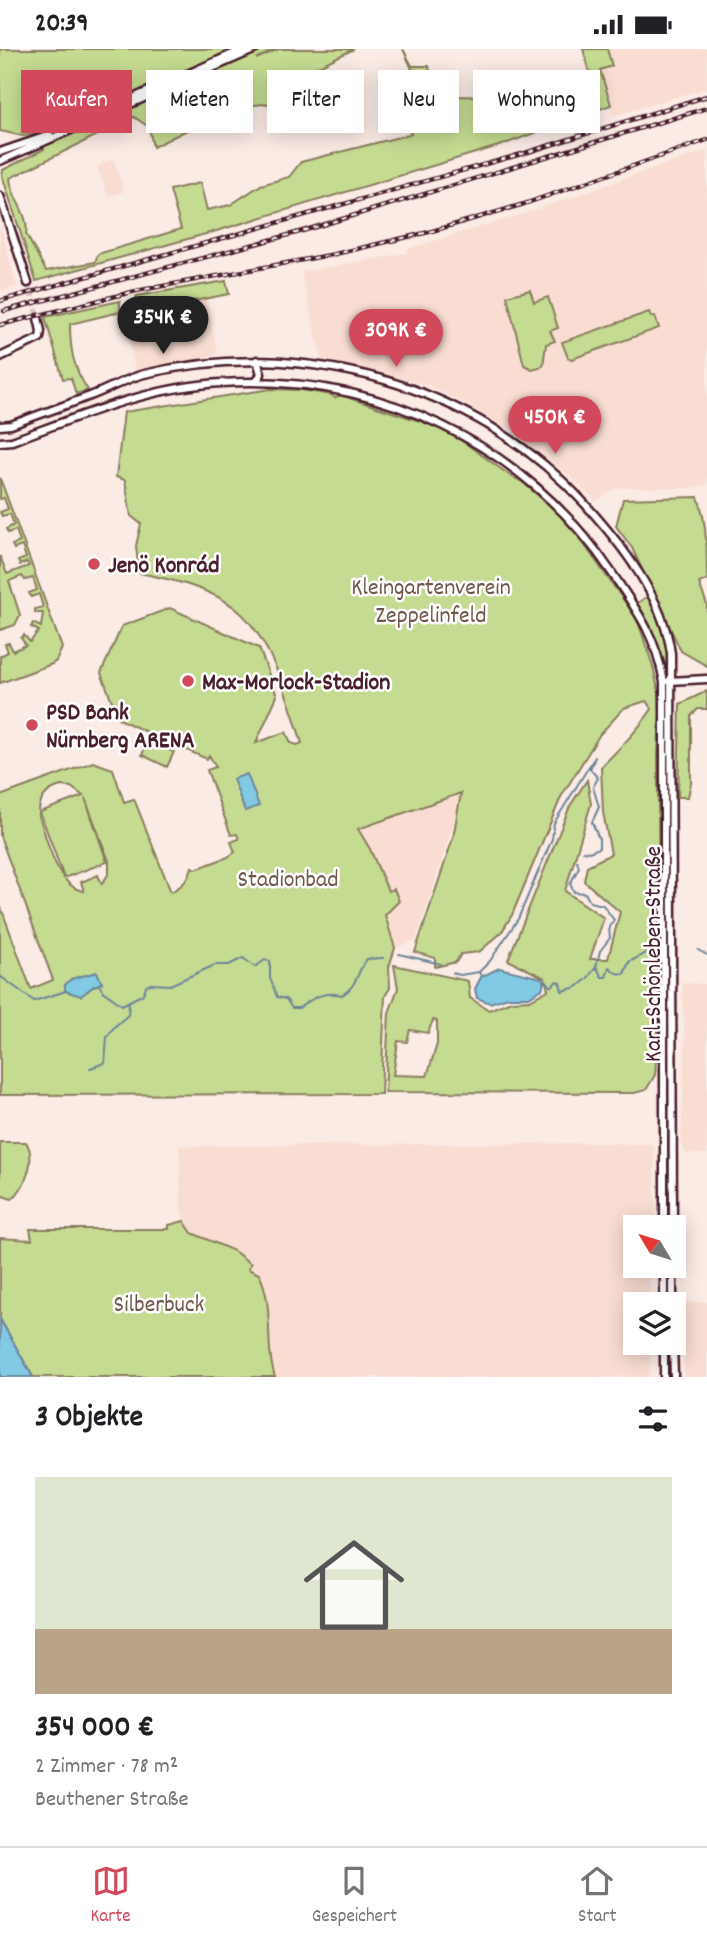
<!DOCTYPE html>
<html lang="de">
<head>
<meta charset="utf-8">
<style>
	body { margin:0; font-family:Dekko,sans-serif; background:#f2f2f2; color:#202124; height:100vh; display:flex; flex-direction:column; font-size:26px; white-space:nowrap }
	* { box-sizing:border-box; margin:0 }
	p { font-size:23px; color:#757577 }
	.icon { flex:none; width:38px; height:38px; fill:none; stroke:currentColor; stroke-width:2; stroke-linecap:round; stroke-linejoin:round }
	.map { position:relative; height:1328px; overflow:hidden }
	.details { display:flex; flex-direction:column; background:#fff; flex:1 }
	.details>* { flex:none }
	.banner { position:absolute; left:21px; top:21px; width:665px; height:63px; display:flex; gap:14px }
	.needle { width:46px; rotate:308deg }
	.buttons { position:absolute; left:623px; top:1166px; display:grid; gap:14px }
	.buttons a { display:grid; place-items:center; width:63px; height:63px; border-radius:0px; background:#fff; box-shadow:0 4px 18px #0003; font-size:35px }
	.price { position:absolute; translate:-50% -60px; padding:0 16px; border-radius:24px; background:#d1495b; color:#fff; font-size:23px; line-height:46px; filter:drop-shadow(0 2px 4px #0008) }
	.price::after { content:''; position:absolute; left:50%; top:42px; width:21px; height:16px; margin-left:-10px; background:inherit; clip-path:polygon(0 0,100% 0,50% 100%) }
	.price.active { background:#222; color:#fff }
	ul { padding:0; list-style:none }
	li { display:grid; align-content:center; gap:14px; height:371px; padding:0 35px }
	li span { display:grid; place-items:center; height:217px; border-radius:0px; color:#555 }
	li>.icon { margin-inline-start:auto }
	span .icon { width:126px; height:126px; fill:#fffc; stroke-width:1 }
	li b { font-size:30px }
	h2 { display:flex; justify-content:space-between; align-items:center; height:84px; padding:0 35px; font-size:30px }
	.pill { padding:0 24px; border-radius:0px; background:#fff; box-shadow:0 4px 18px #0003; font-size:24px; line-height:63px }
	.pill.active { background:#d1495b; color:#fff }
	.status { display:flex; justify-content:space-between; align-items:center; height:49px; padding:0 35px; background:#fff; direction:ltr }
	.status svg { height:19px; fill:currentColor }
	.menu { display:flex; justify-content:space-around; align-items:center; height:98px; border-top:2px solid #e0e0e0; background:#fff; font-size:19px; color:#757577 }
	.menu a { display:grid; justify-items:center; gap:4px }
	.menu .active { color:#d1495b }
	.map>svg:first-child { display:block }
	.built { fill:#f9ddd2 }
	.green { fill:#c5db91; stroke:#887d5e; stroke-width:2; fill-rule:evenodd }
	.water { fill:#82c9e3; stroke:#6c8599; stroke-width:2 }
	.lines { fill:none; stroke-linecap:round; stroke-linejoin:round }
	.stream { stroke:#6c8599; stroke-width:2 }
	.secondary-tunnel { stroke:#d8c2c0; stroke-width:6; stroke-dasharray:6 3; stroke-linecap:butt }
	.secondary-casing { stroke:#4a1f2b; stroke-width:11 }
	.primary-casing { stroke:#4a1f2b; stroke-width:11 }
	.secondary { stroke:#fff; stroke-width:6 }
	.primary { stroke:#fff; stroke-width:6 }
	.rail-casing { stroke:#4a1f2b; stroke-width:4.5 }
	.rail { stroke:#fff; stroke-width:2; stroke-dasharray:5; stroke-linecap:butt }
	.poi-dot { fill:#d1495b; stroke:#fff; stroke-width:2.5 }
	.labels { text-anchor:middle; stroke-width:5; stroke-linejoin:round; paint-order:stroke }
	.poi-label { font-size:24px; font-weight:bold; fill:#4a1f2b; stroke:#fff; text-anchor:start }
	.park-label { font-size:24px; fill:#6f574a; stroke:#fff }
	.street-label { font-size:24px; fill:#4a1f2b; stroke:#fff }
</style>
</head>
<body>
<div class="status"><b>20:39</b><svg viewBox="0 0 49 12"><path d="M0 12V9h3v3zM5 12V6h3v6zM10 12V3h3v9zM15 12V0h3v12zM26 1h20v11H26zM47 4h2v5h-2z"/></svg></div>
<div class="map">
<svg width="707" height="1328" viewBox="0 0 707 1328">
	<rect width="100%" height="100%" fill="#fbebe5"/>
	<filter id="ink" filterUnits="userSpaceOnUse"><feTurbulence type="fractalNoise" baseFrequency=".0143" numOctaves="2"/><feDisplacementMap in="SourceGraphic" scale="14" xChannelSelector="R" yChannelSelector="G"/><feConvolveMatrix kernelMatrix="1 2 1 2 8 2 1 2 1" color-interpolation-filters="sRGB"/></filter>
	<g filter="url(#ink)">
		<!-- built -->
		<path class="built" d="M607,0H707V39L613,67L600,21L611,17Z
			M707,101V436L688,439H617L595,452L568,426L512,382L453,349L427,336L349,316L322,312L301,223L407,204V200L520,166Z
			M109,111H114L124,142L108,148L97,117Z
			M0,175L17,238L0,242Z
			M206,250L218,305L135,322L125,266Z
			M461,743L457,764L416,891L395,899L385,865L394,840L388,842L370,800L357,780Z
			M682,934L707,935V1105H687L681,1097L685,996Z
			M593,1094L650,1095L654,1099L656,1178H635V1216H656V1221L649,1232L651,1255H635V1293H651L649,1328H275L269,1309L268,1255L248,1219L250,1214L229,1199L192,1184L187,1180L181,1161L179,1097Z
			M707,1253V1328H684V1254Z"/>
		<!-- green -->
		<path class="green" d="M0,0H239L45,83L23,87L0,82Z
			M263,0H276L256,10L279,0H354L300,26L301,35L272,41L286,53L242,57L221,64L153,98L149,78L134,68L10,129C11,150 30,165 26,185L46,222L95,213L98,205L181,180L170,141L200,134L207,161L230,156L261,136L289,128L301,113L411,85L402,52L423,44L417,23L412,20L403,0L412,17H429L434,47L538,48L558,36L590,24L583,0H607L612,17L600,21L611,56L502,96L213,183L36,232L2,126L3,121L44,100L42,96L137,55L174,43L193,31H199C214,41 224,52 243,48L217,26L218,21Z
			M226,232L229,245L129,265L137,247Z
			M530,241L534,253L548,248L558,279L550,282L555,292L546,295L543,317L532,320L524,316L507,247Z
			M120,252V263L70,275C70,300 73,319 88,341L76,345L71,329L63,330L45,268Z
			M649,263L651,268L655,267L659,279L572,310L568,309L562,293Z
			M271,340L301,341L332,346L335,349L340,346L447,381L512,428L521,432L566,470L637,570L653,617L659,645L660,663L658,706L659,965L655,1026L646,1041L634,1044L385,1043L389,964L398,939L394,916L468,932L470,949L489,961L511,952L530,951L548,941L545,929L508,911L570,757L587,731L591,755L565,842L604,869L590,910H608L620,863L584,832L587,817L611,805L603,763L601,718C620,699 637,682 652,660L646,652L624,659L600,685L561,748L512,866L501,884L479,903L461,905L456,913L435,918V909L415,903L453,789L461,744L358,780L370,800L388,842L394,840L399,852L385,866L395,899L389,918L390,939L385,947L381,1045L0,1046V856L31,940L53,931L0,787V747L93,713L113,720L124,753L134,750L171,843C183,836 188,832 192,818L196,820L228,808L235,803L231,793L239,790L237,785L231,786L207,721L216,718L209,706L207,710L173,695L169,701L174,703L167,718L142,706L148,692L152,693L155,687L119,670L101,624L122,577L170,559L259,599L277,647L256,694L286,683L291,694L297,696L302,694C289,652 270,586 235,559C210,539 170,530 139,524L136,497L141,475L131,467L125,431L116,428L124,363ZM61,737L71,738L83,747L40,763L64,829L107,813L85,749L109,812V824L102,835L98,826L81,833L84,842C57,839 47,790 39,767C38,751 46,741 61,737ZM433,971L437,972V995L427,1027L393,1026L398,992L407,993L410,981L428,984Z
			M0,429L62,599L56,612L52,615L0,634V607L8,603L5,595L9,594L13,602L26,596L21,589L24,586L30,593L39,582L31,578L33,574L41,578L43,564H35V560L43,558L39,545L31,548L29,544L37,541L33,529L25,531L22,527L9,532L20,566L15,576L0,581V507L7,525L29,517L27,513L20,516L18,512L26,509L22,497L14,500L12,496L20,493L16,481L8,484L6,480L14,476L10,465L2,467L0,463L8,460L4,449L0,450Z
			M698,448C707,473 707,504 707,531L699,534L707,556V617L681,602L632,499L616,477L623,450Z
			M648,547L666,587L669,620L666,621L656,589L636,555Z
			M707,642V660H698L691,667V734L688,748H678L680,655Z
			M0,1093H26C37,1110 25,1139 12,1150L0,1146Z
			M184,1172L192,1184L234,1202L251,1215L248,1220L259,1225C275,1257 264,1294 275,1328H33L0,1270V1189L32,1191L30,1180H169V1176Z"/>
		<!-- water -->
		<path class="water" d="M247,725L259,757L245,762L233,730Z
			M499,919L542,929L544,933L542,940L529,948H508L490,954L477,949L475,940L481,928Z
			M97,923L102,934L94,937L81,947L65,942V936L71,930Z
			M0,1270L33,1328H0Z"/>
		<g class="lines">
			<!-- stream -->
			<path class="stream" d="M336,65L340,64
				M583,802L589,803L599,799V790L592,773L599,758L593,738L598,729L590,720L595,708
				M698,901L707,906
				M399,905L441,915
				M597,919L602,928H606L609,918L616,924L624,925L629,913L656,899
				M479,923L490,912L518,870L552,790L554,774L593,711
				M453,924L460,926L479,923L481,927
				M0,927L34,952L66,942
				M543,933L547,932L551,938L557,932L560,934L562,942L577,938L587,930L596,918L600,902L610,889L609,878L614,871L603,856L590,853L585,844L574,843L570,835L579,818L577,812
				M99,936L104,943L122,956L143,945L146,937L151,935L170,936L215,916H229L243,909L255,918L265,911L270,912V929L277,948L286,950L292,959H299C314,948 323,942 342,946C357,938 357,922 367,910L383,909
				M90,1019L105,1014L107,988L114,978L128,966L129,954"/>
			<!-- secondary-tunnel -->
			<path class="secondary-tunnel" d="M28,234L38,269"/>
			<defs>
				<path id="secondary" d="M0,147L28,234
					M0,308L40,289L41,282L38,269
					M256,333L261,325L257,311
					M0,377L11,376C37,366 64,357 90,347C109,340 125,330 144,325C302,287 475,334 585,455C622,496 663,548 671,604L673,1178
					M0,393L12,392C80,367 148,338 221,334C378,324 524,394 612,524C638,563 655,585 664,633V1178
					M669,632L707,630
					M664,1216V1255
					M673,1216V1255
					M664,1293V1328
					M673,1293L674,1328"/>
				<path id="primary" d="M133,49L244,0
					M0,103L50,86
					M0,112L256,0"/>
			</defs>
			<!-- secondary casing -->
			<use href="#secondary" class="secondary-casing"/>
			<!-- primary casing -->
			<use href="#primary" class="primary-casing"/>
			<!-- secondary -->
			<use href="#secondary" class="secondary"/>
			<!-- primary -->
			<use href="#primary" class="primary"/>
			<defs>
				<path id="rail" d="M0,252L525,104L707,47
					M4,262L296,184L707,59
					M0,276L136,242L335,205L429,183L524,155L707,91"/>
			</defs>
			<!-- rail casing -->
			<use href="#rail" class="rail-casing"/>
			<!-- rail -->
			<use href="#rail" class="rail"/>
		</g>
	</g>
	<!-- markers -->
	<g class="poi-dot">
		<circle cx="94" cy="515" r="7"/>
		<circle cx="188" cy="632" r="7"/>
		<circle cx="32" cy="676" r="7"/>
	</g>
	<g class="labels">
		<!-- poi labels -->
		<g class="poi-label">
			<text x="108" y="523">Jenö Konrád</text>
			<text x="202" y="640">Max-Morlock-Stadion</text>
			<text x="46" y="670">PSD Bank<tspan x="46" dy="28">Nürnberg ARENA</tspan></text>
		</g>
		<!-- park labels -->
		<g class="park-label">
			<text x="431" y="545">Kleingartenverein<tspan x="431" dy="28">Zeppelinfeld</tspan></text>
			<text x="288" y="837">Stadionbad</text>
			<text x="159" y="1262">Silberbuck</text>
		</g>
		<!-- street labels -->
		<g class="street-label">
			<text transform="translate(652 905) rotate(-90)" y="8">Karl-Schönleben-Straße</text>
		</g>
	</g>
</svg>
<div class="buttons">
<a><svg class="needle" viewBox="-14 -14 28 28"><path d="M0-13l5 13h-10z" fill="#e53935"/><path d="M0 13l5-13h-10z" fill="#757577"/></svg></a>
<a><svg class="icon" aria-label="layers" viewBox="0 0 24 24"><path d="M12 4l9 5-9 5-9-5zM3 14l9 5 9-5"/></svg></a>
</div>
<b class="price active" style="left:163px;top:307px">354K €</b>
<b class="price" style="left:396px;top:320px">309K €</b>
<b class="price" style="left:555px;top:407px">450K €</b>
<div class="banner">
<a class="pill active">Kaufen</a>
<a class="pill">Mieten</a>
<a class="pill">Filter</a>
<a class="pill">Neu</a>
<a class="pill">Wohnung</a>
</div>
</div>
<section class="details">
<h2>3 Objekte<svg class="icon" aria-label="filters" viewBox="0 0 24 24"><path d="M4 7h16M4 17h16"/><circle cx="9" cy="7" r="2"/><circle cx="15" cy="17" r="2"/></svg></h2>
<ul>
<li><span style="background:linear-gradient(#dfe7d0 70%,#b9a48a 0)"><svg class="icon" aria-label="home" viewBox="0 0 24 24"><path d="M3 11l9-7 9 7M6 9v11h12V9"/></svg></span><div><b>354 000 €</b><p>2 Zimmer · 78 m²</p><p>Beuthener Straße</p></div></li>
</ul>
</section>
<nav class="menu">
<a class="active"><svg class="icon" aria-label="map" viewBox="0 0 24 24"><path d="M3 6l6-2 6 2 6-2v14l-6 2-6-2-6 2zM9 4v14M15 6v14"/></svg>Karte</a>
<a><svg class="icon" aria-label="saved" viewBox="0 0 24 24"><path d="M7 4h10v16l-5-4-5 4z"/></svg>Gespeichert</a>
<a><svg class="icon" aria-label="home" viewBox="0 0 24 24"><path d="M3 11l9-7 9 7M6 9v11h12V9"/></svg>Start</a>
</nav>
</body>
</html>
